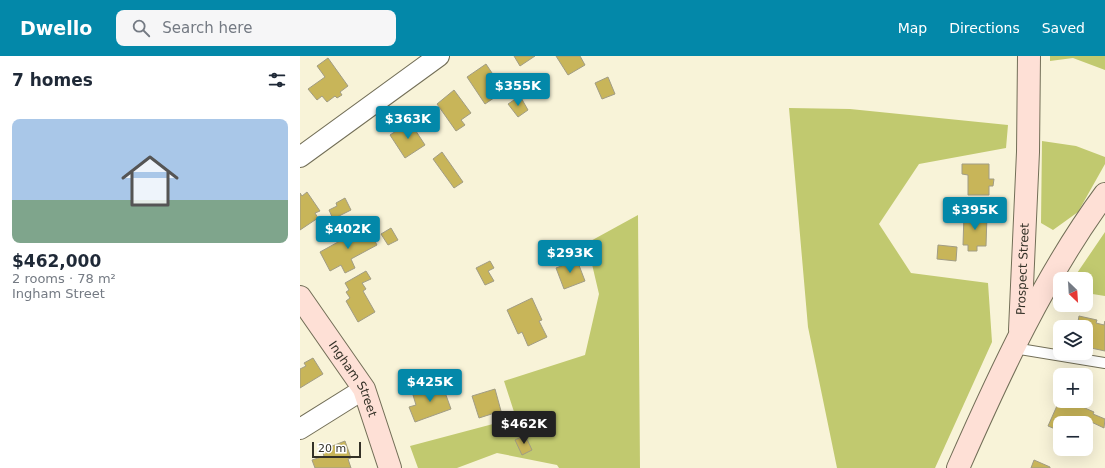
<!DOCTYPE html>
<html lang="en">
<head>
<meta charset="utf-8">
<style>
	body { margin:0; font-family:"DejaVu Sans",sans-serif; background:#f6f6f7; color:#1f2937; height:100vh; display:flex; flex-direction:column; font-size:15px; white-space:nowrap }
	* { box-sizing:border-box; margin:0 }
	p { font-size:13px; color:#747a83 }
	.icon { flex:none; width:22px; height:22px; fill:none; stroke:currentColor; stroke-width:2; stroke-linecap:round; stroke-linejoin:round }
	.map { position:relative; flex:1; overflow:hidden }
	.side { display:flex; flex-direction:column; background:#fff; width:300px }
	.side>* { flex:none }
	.needle { width:26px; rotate:155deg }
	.tools { position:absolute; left:753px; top:216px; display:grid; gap:8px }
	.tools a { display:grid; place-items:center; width:40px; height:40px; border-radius:8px; background:#fff; box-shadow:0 4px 16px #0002; font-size:20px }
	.scale { position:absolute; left:12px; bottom:10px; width:49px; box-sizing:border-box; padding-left:4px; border:2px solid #333127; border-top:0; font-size:11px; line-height:14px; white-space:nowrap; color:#333127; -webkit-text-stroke:3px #fff; paint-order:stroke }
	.price { position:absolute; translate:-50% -34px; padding:0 9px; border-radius:4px; background:#0388a9; color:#fff; font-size:13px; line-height:26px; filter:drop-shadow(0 1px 2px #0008) }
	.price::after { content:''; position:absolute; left:50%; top:24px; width:12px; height:9px; margin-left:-6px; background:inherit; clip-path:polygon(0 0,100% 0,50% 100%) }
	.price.active { background:#222; color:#fff }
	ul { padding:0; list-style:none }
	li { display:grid; align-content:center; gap:8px; height:212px; padding:0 12px }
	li+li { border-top:1px solid #e0e1e3 }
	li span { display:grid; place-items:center; height:124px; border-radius:8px; color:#555 }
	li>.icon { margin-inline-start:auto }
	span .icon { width:72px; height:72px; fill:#fffc; stroke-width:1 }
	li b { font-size:17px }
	h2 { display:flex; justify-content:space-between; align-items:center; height:48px; padding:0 12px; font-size:17px }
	header { display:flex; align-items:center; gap:24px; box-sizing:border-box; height:56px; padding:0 20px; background:#0388a9; color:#fff }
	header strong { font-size:19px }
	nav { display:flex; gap:22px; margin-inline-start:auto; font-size:14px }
	.search { width:280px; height:36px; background:#f6f6f7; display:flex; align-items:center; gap:10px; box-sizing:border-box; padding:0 14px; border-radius:8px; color:#747a83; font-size:15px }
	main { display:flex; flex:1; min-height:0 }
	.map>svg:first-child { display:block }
	.forest { fill:#c1c96f }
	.building { fill:#c8b559; stroke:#a19c84 }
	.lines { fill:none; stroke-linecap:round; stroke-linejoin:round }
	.lane-casing { stroke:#726e57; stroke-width:12 }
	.street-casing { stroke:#726e57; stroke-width:22 }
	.secondary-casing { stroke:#726e57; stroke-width:24 }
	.lane { stroke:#fff; stroke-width:10 }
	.street { stroke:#fff; stroke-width:20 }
	.secondary { stroke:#fee0d6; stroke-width:22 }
	.labels { text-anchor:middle; stroke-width:3.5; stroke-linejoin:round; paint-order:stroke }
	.street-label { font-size:12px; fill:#333127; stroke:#fff }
</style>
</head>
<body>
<header>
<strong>Dwello</strong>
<div class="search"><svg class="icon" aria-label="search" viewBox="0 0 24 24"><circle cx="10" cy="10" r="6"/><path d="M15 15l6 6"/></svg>Search here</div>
<nav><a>Map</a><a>Directions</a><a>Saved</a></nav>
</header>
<main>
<section class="side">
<h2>7 homes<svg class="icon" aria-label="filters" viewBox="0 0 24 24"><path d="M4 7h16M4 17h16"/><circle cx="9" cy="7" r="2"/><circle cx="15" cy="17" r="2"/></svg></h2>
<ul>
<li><span style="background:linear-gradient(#a9c7e8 65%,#7fa58c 0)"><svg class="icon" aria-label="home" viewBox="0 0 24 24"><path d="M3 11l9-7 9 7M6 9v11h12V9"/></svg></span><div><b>$462,000</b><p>2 rooms · 78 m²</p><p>Ingham Street</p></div></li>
</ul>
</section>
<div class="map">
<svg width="805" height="412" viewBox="0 0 805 412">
	<rect width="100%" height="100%" fill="#f8f3d8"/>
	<!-- forest -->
	<path class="forest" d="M750,0H805V14L773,2L750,5Z
		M489,52L550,53L708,69L706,92L619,108L579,168L611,217L688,227L692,286L635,412H537L508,271Z
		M742,85L776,90L805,101V108L778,156L753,174L741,167Z
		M338,159L340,412H259L257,409L197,397L157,412H118L110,390L216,362L204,325L285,299L299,238L287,187Z
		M805,176V240L786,237V223H773Z"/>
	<!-- building -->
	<path class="building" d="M214,0H235L220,10Z
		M256,0H280L285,9L268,19Z
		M28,2L48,30L40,36L42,39L37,42L35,40L27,46L22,40L17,44L8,33L25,21L17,10Z
		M186,8L204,35L185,48L167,21Z
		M308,21L315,38L302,43L295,27Z
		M154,34L171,57L161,64L165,69L156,75L137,48Z
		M220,40L228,54L218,61L208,48Z
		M110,66L125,89L105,102L90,79Z
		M142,96L163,126L154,132L133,103Z
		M662,108H689V123H694L693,130H689V139H668V119L662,118Z
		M7,136L20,155L15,157L18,162L0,174V137L2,140Z
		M45,142L51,154L33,163L29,154L37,150L36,147Z
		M664,158L687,159L686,190H677V195H668V189H663Z
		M67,170L77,189L51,203L55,212L45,217L41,209L30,215L20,196Z
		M91,172L98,184L88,189L81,178Z
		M638,189L657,191L656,205L637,203Z
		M277,204L285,225L264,233L256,212Z
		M190,205L194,212L188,215L194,225L185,229L176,212Z
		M66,215L71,223L62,227L66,233L63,235L75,256L58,266L46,245L50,242L46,236L49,234L45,227Z
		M232,242L242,264L239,265L247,281L228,290L222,276L218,278L207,254Z
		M779,260L797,264L796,267L804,269L805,265V295L791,292L792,289L786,288V271H777Z
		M13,302L23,318L0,332V313L6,310L4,307Z
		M142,328L151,353L115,366L109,351L116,349L113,339Z
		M195,333L201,355L179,362L172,340Z
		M760,343V345H769L794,356L793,358L805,363L804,372L785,363L783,367H760V375L748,370Z
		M225,379L232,394L222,399L215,384Z
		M45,385L51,402L48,403L51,412H15L12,404L24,400L22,394Z
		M734,404L750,411V412H731Z"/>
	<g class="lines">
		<defs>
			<path id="lane" d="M714,292L805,307"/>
			<path id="street" d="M0,101L139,0
				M0,373L64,333"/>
			<g id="secondary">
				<path id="s1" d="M0,241L64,333L90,412"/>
				<path id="s2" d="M720,274L728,96L729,0"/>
				<path d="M658,412C699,319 745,219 805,138"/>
			</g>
		</defs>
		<!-- lane casing -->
		<use href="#lane" class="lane-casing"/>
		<!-- street casing -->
		<use href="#street" class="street-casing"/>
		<!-- secondary casing -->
		<use href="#secondary" class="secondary-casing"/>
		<!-- lane -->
		<use href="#lane" class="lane"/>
		<!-- street -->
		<use href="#street" class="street"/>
		<!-- secondary -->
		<use href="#secondary" class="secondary"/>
	</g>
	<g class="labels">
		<!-- street labels -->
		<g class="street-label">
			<text dy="4" stroke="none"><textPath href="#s2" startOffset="61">Prospect Street</textPath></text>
			<text dy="4" stroke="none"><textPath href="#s1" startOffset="98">Ingham Street</textPath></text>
		</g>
	</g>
</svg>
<div class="tools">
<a><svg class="needle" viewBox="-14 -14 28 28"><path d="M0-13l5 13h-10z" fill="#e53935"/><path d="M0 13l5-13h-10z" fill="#747a83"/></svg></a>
<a><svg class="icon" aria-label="layers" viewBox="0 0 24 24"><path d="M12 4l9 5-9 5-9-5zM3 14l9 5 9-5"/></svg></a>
<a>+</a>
<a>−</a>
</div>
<div class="scale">20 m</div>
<b class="price" style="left:218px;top:51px">$355K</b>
<b class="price" style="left:108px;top:84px">$363K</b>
<b class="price" style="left:675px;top:175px">$395K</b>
<b class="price" style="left:48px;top:194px">$402K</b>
<b class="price" style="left:270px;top:218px">$293K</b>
<b class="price" style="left:130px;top:347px">$425K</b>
<b class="price active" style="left:224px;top:389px">$462K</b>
</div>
</main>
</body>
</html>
